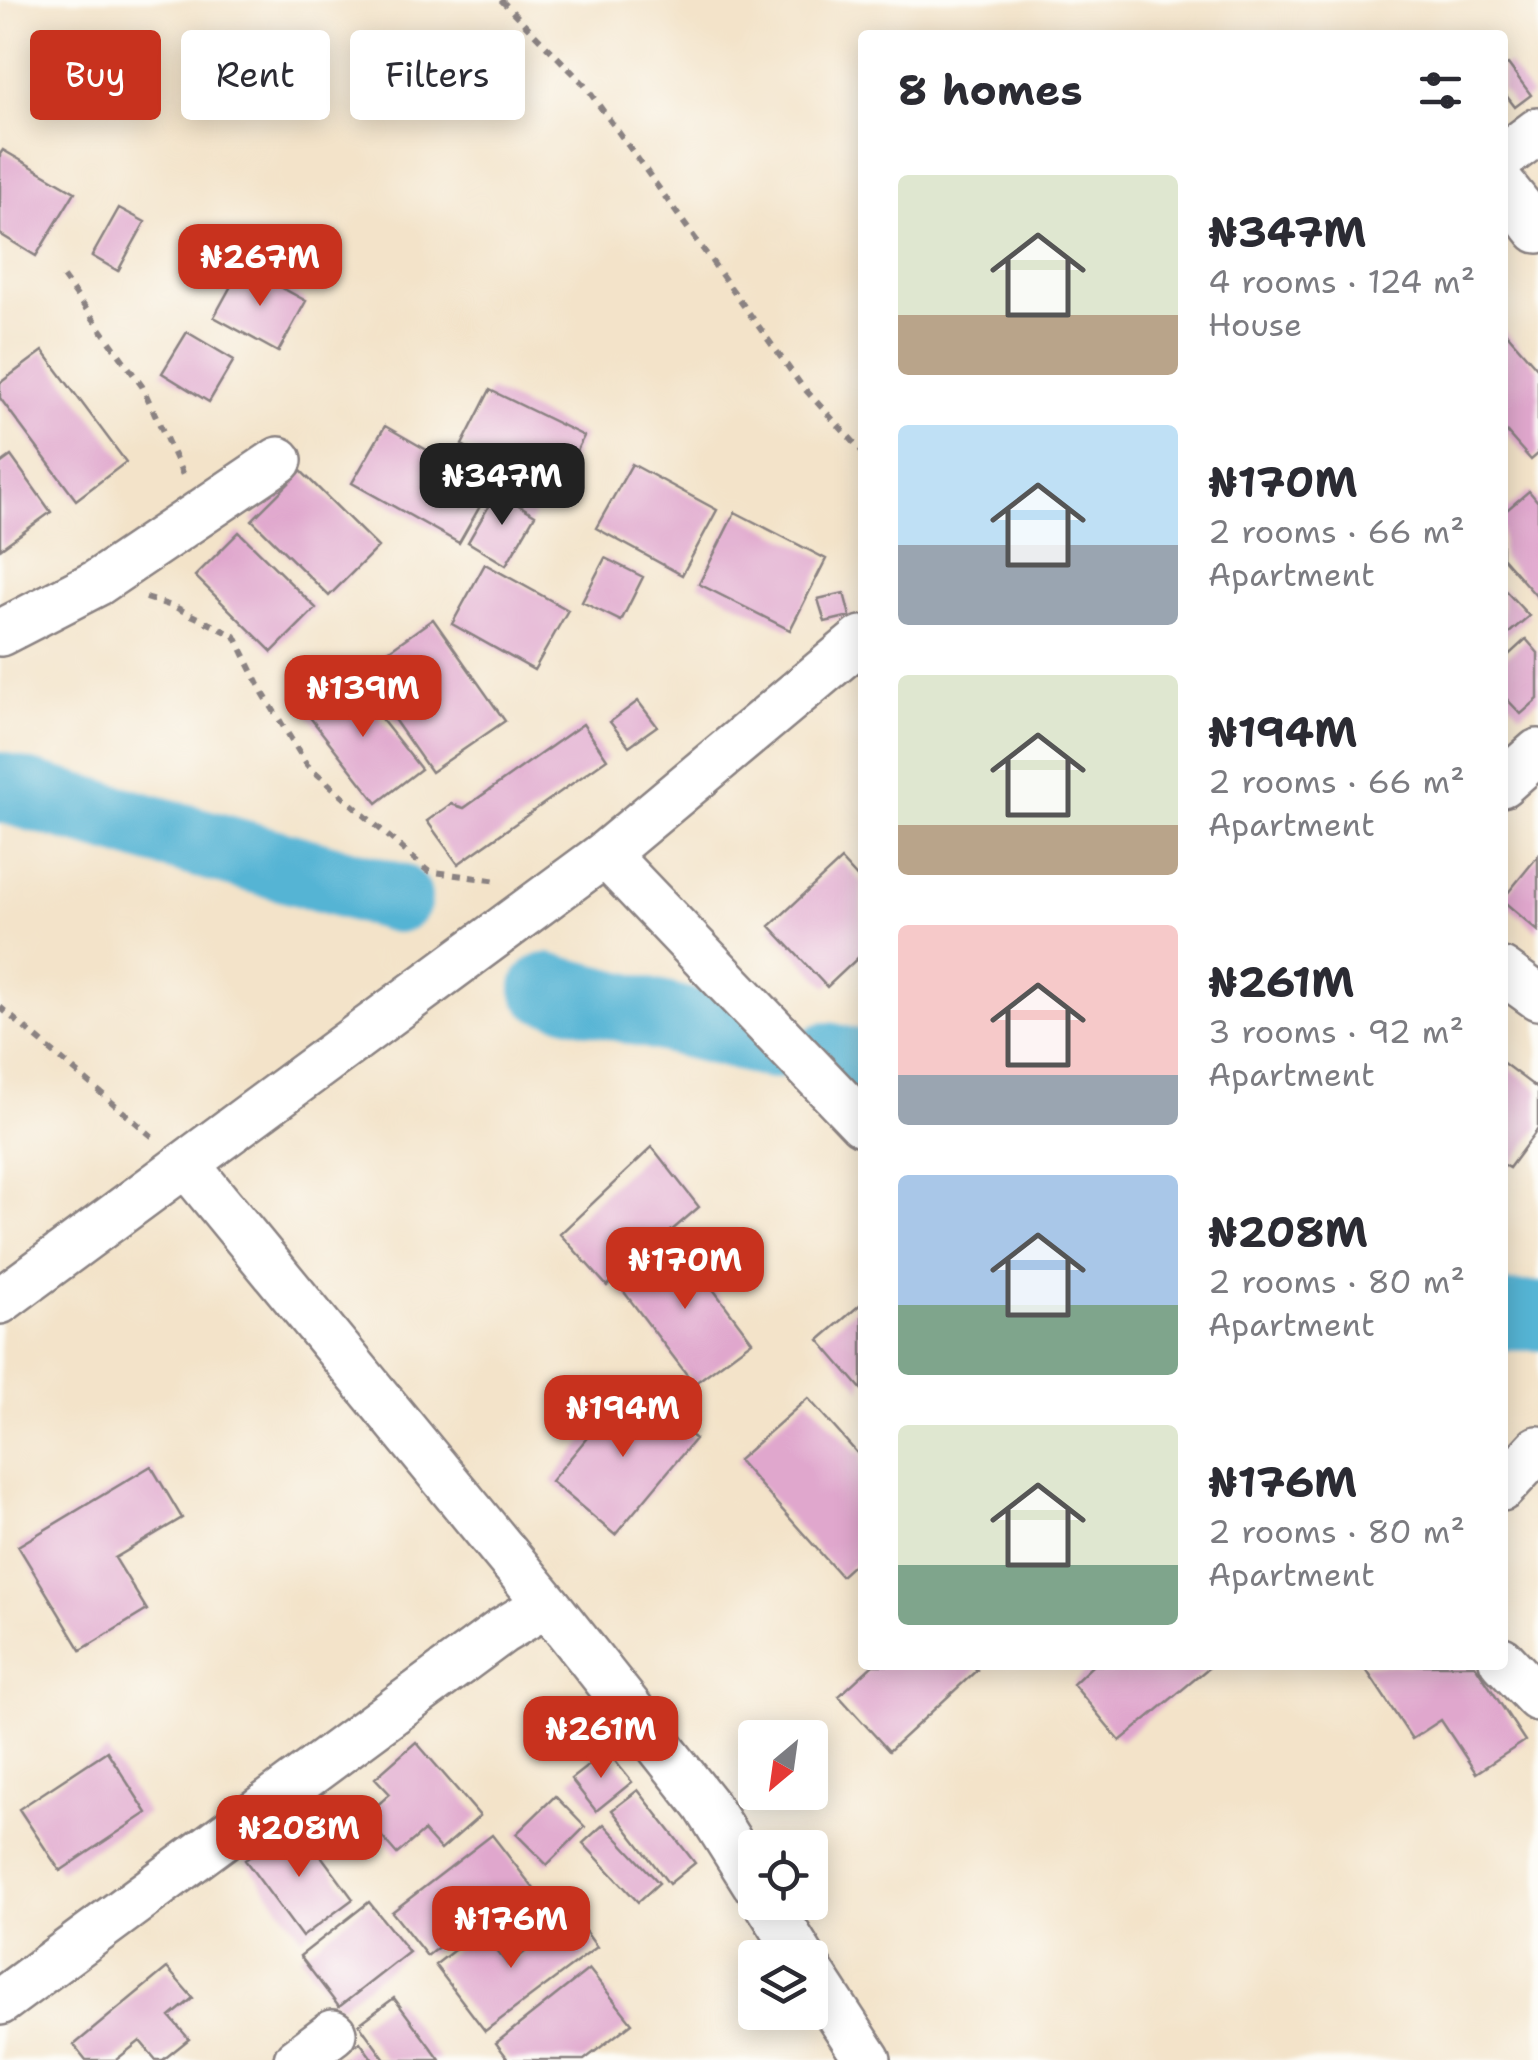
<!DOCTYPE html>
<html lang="en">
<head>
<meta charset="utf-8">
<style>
	body { margin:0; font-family:"Shantell Sans",sans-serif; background:#f7f7f7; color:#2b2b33; height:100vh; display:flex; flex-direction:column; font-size:38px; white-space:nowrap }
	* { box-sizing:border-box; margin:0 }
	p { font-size:32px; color:#7c7c81 }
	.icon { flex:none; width:55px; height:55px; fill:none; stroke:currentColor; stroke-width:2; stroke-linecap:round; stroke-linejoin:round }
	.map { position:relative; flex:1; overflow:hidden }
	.sheet { position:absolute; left:858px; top:30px; width:650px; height:1640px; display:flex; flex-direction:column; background:#fff; border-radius:10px; box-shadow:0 5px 25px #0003 }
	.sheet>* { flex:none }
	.guide { position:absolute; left:30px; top:30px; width:678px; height:90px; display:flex; gap:20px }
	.needle { width:65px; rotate:209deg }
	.tools { position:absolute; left:738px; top:1720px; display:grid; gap:20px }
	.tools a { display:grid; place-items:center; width:90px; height:90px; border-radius:10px; background:#fff; box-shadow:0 5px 25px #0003; font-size:50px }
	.price { position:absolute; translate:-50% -85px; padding:0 22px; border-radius:20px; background:#c8321e; color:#fff; font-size:32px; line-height:65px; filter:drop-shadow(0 2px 5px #0008) }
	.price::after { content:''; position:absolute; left:50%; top:60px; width:30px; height:22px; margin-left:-15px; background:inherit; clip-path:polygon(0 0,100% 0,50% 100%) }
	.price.active { background:#222; color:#fff }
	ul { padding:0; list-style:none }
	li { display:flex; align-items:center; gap:30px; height:250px; padding:0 40px }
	li span { display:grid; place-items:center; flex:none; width:280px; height:200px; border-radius:10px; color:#555 }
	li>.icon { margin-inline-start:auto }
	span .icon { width:120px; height:120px; fill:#fffc; stroke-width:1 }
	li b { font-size:42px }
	h2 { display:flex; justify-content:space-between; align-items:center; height:120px; padding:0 40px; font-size:42px }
	.chip { padding:0 35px; border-radius:10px; background:#fff; box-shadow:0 5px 25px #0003; font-size:35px; line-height:90px }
	.chip.active { background:#c8321e; color:#fff }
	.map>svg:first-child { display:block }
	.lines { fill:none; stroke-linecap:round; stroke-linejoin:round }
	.river { stroke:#55b4d4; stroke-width:70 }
	.building { fill:#e0a7cd }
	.minor-casing { stroke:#8a8282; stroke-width:50 }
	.path { stroke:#8a8282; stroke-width:6; stroke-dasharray:8 8; stroke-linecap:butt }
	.minor { stroke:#fff; stroke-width:45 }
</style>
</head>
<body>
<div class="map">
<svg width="1538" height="2060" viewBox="0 0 1538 2060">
	<rect width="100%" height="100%" fill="#fdfcf7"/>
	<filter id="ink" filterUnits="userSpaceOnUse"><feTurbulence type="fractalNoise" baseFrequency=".01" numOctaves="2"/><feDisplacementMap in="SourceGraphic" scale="20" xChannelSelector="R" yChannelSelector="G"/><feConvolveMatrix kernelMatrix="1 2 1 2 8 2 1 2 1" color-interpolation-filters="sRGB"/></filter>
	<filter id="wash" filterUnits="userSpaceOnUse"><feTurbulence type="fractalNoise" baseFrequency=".0048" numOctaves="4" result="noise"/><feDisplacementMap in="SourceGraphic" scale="40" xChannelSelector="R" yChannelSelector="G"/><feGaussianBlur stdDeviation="2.25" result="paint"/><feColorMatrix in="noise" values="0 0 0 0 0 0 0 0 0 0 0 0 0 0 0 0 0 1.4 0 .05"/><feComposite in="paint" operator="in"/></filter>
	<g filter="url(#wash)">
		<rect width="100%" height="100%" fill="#f3e3c9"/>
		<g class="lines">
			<!-- river -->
			<path class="river" d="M0,787L397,898
				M546,988L772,1044
				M827,1057L862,1066
				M1502,1316H1538"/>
		</g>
		<g id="blocks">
			<!-- building -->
			<path class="building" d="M1508,64L1531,95L1515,107L1502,90V67Z
				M3,150L75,192L36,256L0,234V154Z
				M119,208L145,222L118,271L92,256Z
				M242,266L306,301L278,352L214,317Z
				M1502,328L1538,369V454L1531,460L1502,427Z
				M187,332L234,360L209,402L162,373Z
				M43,351L126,462L76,500L0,398V383Z
				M490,390L584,436L556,492L462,445Z
				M385,426L491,487L459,543L352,483Z
				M11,456L51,512L0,549V464Z
				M632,464L717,510L682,575L596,528Z
				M301,471L378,547L329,596L252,520Z
				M1529,491L1538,502V598L1502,557V514Z
				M497,492L535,515L506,565L468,542Z
				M735,512L826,559L790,630L699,584Z
				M239,532L316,608L272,652L195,576Z
				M605,558L643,577L621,621L582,602Z
				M485,564L568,610L534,670L452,624Z
				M1502,587L1529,616L1502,639Z
				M844,593L850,616L825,622L818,599Z
				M433,619L505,721L431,772L360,671Z
				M1526,639L1538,653V699L1521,714L1502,694V661Z
				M348,677L421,769L377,803L305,711Z
				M638,701L657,726L629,746L610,722Z
				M583,724L607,759L458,864L427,821L451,804L464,808Z
				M1538,856V931L1502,900Z
				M841,860L862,883V954L827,987L770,926Z
				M1502,1062L1538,1089V1129L1509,1168L1502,1164Z
				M652,1147L699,1207L607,1286L560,1234Z
				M676,1240L752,1341L694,1384L618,1284Z
				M862,1303V1390L819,1340Z
				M631,1385L695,1439L615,1535L551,1481Z
				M808,1398L858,1454L862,1449V1557L841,1576L738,1460Z
				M151,1466L182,1518L115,1558L147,1610L81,1650L18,1546Z
				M873,1665H972L977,1670L889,1751L839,1696Z
				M1093,1665H1212L1120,1741L1073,1684Z
				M1363,1665H1475L1525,1741L1476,1773L1441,1720L1412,1739Z
				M416,1742L480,1816L441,1850L424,1831L397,1854L382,1837L373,1844L356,1824L390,1794L375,1778Z
				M107,1751L147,1813L60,1871L19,1809Z
				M607,1751L632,1782L596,1811L571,1779Z
				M638,1790L695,1863L669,1884L612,1810Z
				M555,1796L585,1827L547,1865L516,1834Z
				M296,1822L353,1899L302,1937L245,1860Z
				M604,1824L659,1883L638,1902L583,1843Z
				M492,1835L559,1921L510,1959L477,1917L427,1956L392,1912Z
				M369,1902L409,1952L339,2007L300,1956Z
				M573,1915L597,1947L485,2031L435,1965L480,1930L508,1965Z
				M167,1968L193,1998L170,2017L189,2039L163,2060H156L140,2041L116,2060H86L74,2045Z
				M589,1969L632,2023L584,2060H509L496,2043Z
				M394,1998L440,2060H385L359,2024Z
				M360,2042L373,2060H335Z"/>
		</g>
	</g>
	<g filter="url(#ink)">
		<use href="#blocks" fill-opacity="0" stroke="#8a8282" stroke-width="2.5"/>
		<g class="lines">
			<defs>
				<path id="minor" d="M1502,158L1538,131
					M1502,185L1538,230
					M0,633L97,583L279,460
					M1502,784L1538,752
					M605,854L862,1123
					M1502,971L1538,997
					M186,1164L547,1604
					M0,1301L605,854L862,639
					M1502,1488L1538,1449
					M1502,1660L1538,1698
					M767,1902L802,1958
					M810,1971L868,2060
					M0,2002L502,1631L547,1604L706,1805L755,1883
					M297,2060L333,2033"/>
			</defs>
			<!-- minor casing -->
			<use href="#minor" class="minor-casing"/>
			<!-- path -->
			<path class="path" d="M501,0L583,83L801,385L862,451
				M63,277L142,386L183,475
				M146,598L175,607L235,636L263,693L307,765L428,871L498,881
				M0,1007L154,1138"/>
			<!-- minor -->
			<use href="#minor" class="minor"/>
		</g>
	</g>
</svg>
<div class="tools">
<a><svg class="needle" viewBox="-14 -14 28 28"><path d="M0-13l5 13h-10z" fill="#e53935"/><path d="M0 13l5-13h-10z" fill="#7c7c81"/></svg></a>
<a><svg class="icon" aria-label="locate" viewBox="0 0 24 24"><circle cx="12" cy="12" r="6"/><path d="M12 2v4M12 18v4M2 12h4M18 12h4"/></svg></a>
<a><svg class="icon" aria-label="layers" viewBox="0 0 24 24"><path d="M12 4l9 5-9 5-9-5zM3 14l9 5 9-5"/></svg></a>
</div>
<b class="price" style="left:260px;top:309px">₦267M</b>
<b class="price active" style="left:502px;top:528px">₦347M</b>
<b class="price" style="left:363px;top:740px">₦139M</b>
<b class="price" style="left:685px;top:1312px">₦170M</b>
<b class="price" style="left:623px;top:1460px">₦194M</b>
<b class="price" style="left:601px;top:1781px">₦261M</b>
<b class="price" style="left:299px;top:1880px">₦208M</b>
<b class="price" style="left:511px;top:1971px">₦176M</b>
<div class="guide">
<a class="chip active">Buy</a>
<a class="chip">Rent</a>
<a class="chip">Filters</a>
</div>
<section class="sheet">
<h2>8 homes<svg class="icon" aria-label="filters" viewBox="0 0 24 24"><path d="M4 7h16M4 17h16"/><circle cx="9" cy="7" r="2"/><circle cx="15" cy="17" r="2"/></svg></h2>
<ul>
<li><span style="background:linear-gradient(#dfe7d0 70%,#b9a48a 0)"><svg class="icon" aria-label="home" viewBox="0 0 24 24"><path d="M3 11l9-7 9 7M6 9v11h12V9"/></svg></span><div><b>₦347M</b><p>4 rooms · 124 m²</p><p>House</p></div></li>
<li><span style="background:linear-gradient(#bfe0f5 60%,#9aa5b1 0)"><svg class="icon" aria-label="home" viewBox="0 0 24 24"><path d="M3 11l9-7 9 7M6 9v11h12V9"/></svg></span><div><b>₦170M</b><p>2 rooms · 66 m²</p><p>Apartment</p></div></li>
<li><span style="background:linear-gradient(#dfe7d0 75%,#b9a48a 0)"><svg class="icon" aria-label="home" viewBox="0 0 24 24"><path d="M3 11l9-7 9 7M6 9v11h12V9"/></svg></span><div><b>₦194M</b><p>2 rooms · 66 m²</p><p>Apartment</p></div></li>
<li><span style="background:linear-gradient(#f6c9c9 75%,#9aa5b1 0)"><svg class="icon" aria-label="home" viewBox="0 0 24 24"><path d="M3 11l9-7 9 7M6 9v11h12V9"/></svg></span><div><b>₦261M</b><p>3 rooms · 92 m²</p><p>Apartment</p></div></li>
<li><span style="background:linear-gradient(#a9c7e8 65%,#7fa58c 0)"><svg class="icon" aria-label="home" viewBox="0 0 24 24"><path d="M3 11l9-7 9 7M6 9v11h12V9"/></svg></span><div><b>₦208M</b><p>2 rooms · 80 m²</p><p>Apartment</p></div></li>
<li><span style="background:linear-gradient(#dfe7d0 70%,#7fa58c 0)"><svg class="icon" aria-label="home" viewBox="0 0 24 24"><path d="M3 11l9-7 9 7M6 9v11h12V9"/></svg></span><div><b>₦176M</b><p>2 rooms · 80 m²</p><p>Apartment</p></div></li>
</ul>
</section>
</div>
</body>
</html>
